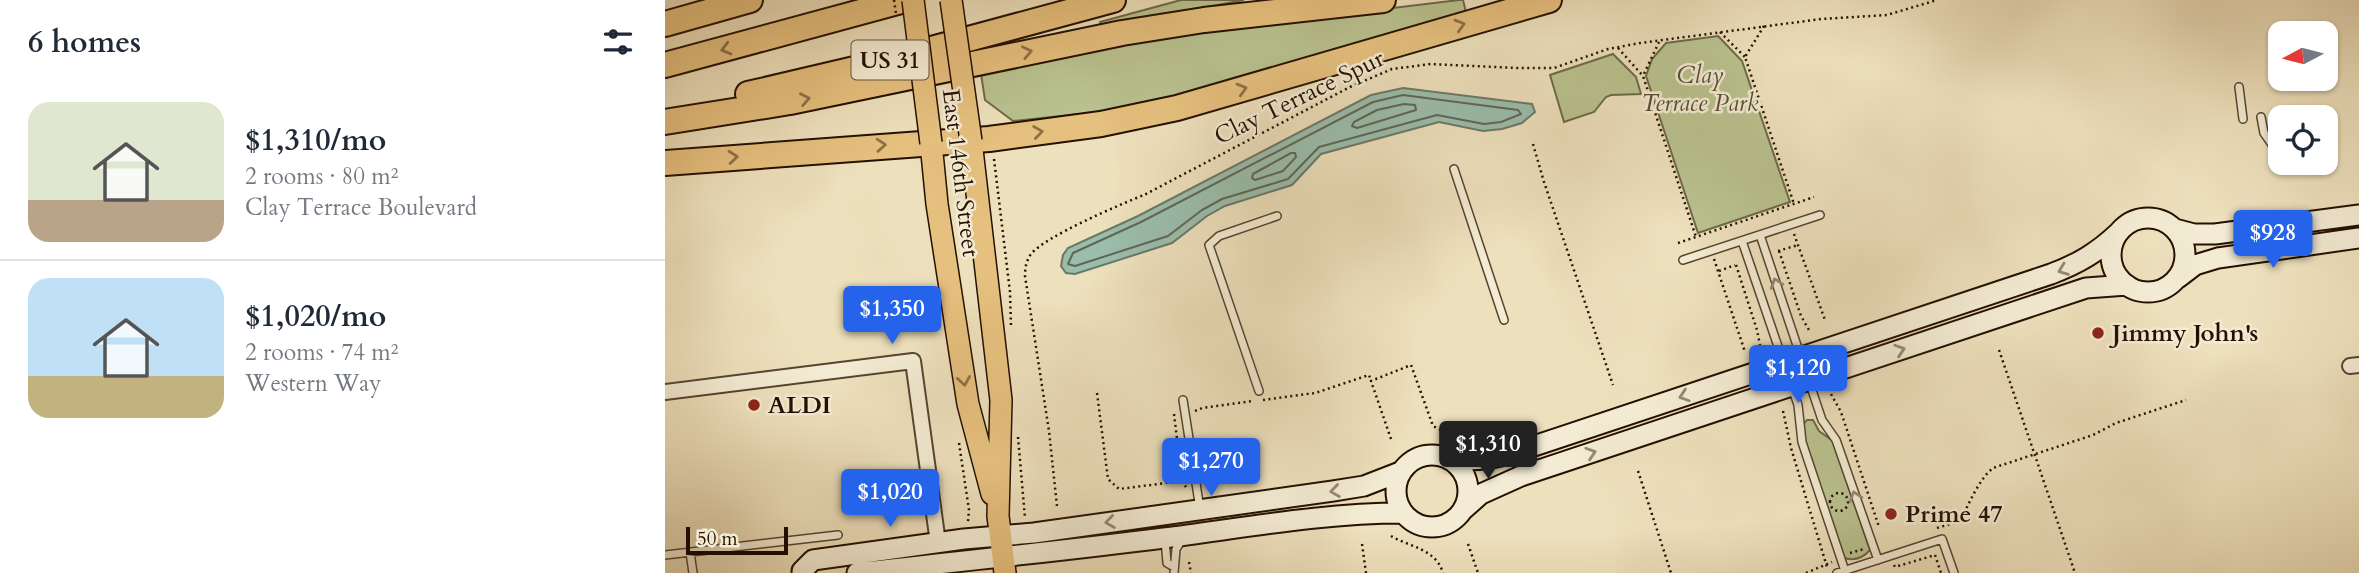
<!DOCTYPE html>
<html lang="en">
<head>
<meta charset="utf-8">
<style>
	body { margin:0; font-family:Cardo,serif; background:#f2f2f3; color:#1f2937; height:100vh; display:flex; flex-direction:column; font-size:26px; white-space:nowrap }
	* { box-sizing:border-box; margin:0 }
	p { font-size:23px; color:#747a83 }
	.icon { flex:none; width:38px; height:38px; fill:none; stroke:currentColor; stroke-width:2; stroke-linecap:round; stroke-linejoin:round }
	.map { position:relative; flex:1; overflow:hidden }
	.details { display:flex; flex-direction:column; background:#fff; width:665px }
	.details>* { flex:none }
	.needle { width:46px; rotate:263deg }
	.buttons { position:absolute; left:1603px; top:21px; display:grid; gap:14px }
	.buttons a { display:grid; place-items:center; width:70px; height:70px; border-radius:14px; background:#fff; box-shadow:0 2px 5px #0004; font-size:35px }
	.scale { position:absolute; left:21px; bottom:18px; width:102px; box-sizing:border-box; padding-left:7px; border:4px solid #241001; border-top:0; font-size:19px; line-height:24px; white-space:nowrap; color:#241001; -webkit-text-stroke:5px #f3ebd3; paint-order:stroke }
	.price { position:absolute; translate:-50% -60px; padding:0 16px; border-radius:7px; background:#2563eb; color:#fff; font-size:23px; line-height:46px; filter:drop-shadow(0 2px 4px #0008) }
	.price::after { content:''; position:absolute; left:50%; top:42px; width:21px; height:16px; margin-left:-10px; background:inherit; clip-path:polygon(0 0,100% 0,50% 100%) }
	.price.selected { background:#222; color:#fff }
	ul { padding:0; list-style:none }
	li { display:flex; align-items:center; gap:21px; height:175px; padding:0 28px }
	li+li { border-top:2px solid #e0e1e3 }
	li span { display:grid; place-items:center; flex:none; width:196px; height:140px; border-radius:21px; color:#555 }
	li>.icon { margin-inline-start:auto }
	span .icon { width:84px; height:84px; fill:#fffc; stroke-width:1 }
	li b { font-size:30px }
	h2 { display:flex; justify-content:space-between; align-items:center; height:84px; padding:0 28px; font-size:30px }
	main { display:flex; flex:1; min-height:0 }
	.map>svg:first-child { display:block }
	.green { fill:#b9c28f; stroke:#6e6948; stroke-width:2 }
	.water { fill:#9abdac; stroke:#6b7868; stroke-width:2 }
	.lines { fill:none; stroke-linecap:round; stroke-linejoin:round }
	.shore { stroke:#5f6656; stroke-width:2 }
	.lane-casing { stroke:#564430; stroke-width:10 }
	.street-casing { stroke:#564430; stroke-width:18 }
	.secondary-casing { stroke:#241001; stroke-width:23 }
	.primary-casing { stroke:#241001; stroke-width:24 }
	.highway-casing { stroke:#241001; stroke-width:28 }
	.path { stroke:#241001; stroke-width:2.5; stroke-dasharray:2 3.5; stroke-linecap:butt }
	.lane { stroke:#f3ebd3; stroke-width:7 }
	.street { stroke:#f3ebd3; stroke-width:14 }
	.secondary { stroke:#f3ebd3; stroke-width:19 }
	.primary { stroke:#e6c07e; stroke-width:21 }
	.highway { stroke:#e6c07e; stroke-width:24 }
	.primary-bridge-casing { stroke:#241001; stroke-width:24; stroke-linecap:butt }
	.path-bridge { stroke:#241001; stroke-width:2.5; stroke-dasharray:2 3.5; stroke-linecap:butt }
	.primary-bridge { stroke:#e6c07e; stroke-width:21 }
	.oneway { stroke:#8f7146 }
	.oneway2 { stroke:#968874 }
	.poi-dot { fill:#8f2418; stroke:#f3ebd3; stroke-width:2.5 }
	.labels { text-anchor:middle; stroke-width:5; stroke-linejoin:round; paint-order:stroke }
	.shield { fill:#f3ebd3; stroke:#625240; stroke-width:2 }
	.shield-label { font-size:23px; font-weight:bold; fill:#241001 }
	.park-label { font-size:24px; font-style:italic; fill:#584e33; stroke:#f3ebd3 }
	.street-label { font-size:24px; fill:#241001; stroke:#f3ebd3 }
	.poi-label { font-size:24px; font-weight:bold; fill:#241001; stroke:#f3ebd3; text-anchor:start }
</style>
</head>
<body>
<main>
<section class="details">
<h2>6 homes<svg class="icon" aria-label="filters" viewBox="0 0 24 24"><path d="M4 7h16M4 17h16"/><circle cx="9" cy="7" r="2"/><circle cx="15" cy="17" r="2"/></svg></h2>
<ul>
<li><span style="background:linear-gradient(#dfe7d0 70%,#b9a48a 0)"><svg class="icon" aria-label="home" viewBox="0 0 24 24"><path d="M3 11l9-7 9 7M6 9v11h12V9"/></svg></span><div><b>$1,310/mo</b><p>2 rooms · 80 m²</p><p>Clay Terrace Boulevard</p></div></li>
<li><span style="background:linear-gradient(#bfe0f5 70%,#c2b280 0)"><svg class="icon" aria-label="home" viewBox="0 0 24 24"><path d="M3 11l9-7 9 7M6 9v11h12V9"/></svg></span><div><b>$1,020/mo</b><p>2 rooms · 74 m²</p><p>Western Way</p></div></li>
</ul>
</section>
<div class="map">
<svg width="1694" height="573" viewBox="0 0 1694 573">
	<rect width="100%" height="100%" fill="#ede0bc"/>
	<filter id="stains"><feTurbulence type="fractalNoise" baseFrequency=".00286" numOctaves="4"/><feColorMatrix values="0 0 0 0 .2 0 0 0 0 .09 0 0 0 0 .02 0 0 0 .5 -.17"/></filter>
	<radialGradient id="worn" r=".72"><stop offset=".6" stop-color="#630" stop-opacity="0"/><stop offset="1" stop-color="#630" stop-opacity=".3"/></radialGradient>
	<!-- green -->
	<path class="green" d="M516,0H579L437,27L435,22Z
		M794,0H798L802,16L472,108L348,121L320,100L316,74L372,60L521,33Z
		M1053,36L1077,61L1125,202L1033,233L981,76L987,59L1001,43Z
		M948,54L971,77L976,94L946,95L941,97L929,112L899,122L885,75Z
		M1142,420H1148L1154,431L1168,441L1205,550C1198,558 1189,561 1179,558L1139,439L1138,425Z"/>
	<!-- water -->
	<path class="water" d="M738,88L867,104L870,112L857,123L837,129L818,131L774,122L656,154L627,185L560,206L542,216L507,243L410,274L401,273L396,266L398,255L403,248L473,216L706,95Z"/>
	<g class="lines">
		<!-- shore -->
		<path class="shore" d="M738,95L853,110L856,114L836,122L819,124L772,115L654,147L623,179L557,199L537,210L503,236L410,266L403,264L408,253L476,222L708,102Z
			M739,104L750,105L751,110L692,128L687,126L689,122L712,110Z
			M626,153H630L631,157L618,171L590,180L587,178L588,174Z"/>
		<defs>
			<path id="lane" d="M1574,87L1578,119
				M1596,117L1599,133L1608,146L1615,145
				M789,169L839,320
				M1095,235L1157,420L1171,440L1213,560
				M1077,241L1133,405L1137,442L1180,571
				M1018,260L1155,215
				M594,391L544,245L554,236L612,216
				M518,400L535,509
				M500,540L502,563L509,567
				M25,552L28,573
				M0,555L173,535
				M509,573L511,549L518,538
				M1172,573L1277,539L1289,573"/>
			<path id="street" d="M1685,366L1694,365
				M0,392L248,361L273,543"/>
			<path id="secondary" d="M1446 255a37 37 0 1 1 74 0a37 37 0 1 1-74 0Z
				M1510,229L1529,234H1550L1694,215
				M1513,278L1530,265L1553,258L1694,238
				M731 491a36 36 0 1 1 72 0a36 36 0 1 1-72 0Z
				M783,458C812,462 829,459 857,450L1386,274C1413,264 1433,252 1454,232
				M798,510L816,494L856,476L1421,288L1462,285
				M137,571L148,560L299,539L369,533L668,491L699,486L735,472
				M192,573C295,561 397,551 499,538C578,528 658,513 738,513"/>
			<path id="primary" d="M306,141L336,400L333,516L340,573
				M266,143L272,204L303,404L327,494"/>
			<path id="highway" d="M0,24L85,0
				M0,65L240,0
				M83,94L207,65L448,0
				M0,122L125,102L457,33L539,20L718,0
				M0,163L324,139L436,124L512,108L884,0"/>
		</defs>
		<!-- lane casing -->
		<use href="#lane" class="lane-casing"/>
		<!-- street casing -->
		<use href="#street" class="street-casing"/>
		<!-- secondary casing -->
		<use href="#secondary" class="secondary-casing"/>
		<!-- primary casing -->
		<use href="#primary" class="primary-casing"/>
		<!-- highway casing -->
		<use href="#highway" class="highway-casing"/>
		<!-- path -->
		<path class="path" d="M1099,26L1080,57L1129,204
			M1055,32L1080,57
			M994,42L978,76L1031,237
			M953,48L978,76
			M868,144L879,182L948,385
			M329,159L345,292L346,326
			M1129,234L1160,320
			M1013,243L1149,197
			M1113,251L1133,245
			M1114,251L1136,316L1144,330
			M1049,259L1080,352
			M1071,265L1092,330L1096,350
			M1054,271L1070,265
			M1334,350L1410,573
			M432,393L443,479L454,489L517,481L521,487
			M1166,394L1176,412L1214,527
			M598,400L650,393L704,375L706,381
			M530,411L537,408L588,401
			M1118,411L1126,448L1162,567
			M509,414L517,480
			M353,437L360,518
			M726,439L706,381L746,365L768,426L795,440L821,431
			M294,443L304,510L303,522
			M973,471L1006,573
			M1165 502a9 9 0 1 1 18 0a9 9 0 1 1-18 0Z
			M392,506L384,431L360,276C360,268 361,261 366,254C379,237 456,204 479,195L685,87L727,69L766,64L852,68H889L943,49L975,43L1156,19L1222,15L1272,0
			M1272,528L1295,521C1304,504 1314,479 1328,468L1428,435L1451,423L1521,400
			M726,536C745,547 771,549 778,573
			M697,544L701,573
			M803,544L813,573
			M1185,553L1199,549
			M524,562L526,573
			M1229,565L1230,567L1270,555L1276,573
			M1141,573L1167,562"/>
		<!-- lane -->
		<use href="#lane" class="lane"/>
		<!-- street -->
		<use href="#street" class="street"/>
		<!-- secondary -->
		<use href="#secondary" class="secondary"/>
		<!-- primary -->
		<use href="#primary" class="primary"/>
		<!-- highway -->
		<use href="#highway" class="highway"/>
		<defs>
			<path id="primary-bridge" d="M248,0L266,143
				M286,0L306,141"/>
		</defs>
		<!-- primary-bridge casing -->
		<use href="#primary-bridge" class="primary-bridge-casing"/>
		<!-- path-bridge -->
		<path class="path-bridge" d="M229,0L231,14"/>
		<!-- primary-bridge -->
		<use href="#primary-bridge" class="primary-bridge"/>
	</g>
	<!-- one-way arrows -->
	<defs><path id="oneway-chevron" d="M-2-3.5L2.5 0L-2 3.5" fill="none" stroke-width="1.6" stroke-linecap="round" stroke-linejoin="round" transform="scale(1.75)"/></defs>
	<g class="oneway">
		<use href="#oneway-chevron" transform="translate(795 25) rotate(-16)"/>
		<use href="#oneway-chevron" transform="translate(61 49) rotate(165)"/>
		<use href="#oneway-chevron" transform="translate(362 52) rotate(-12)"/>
		<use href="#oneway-chevron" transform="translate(577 89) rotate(-16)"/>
		<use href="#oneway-chevron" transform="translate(140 99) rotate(-11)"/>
		<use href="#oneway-chevron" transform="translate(373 132) rotate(-8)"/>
		<use href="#oneway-chevron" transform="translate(216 145) rotate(-4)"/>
		<use href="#oneway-chevron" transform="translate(68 157) rotate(-5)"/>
		<use href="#oneway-chevron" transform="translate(299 381) rotate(81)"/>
	</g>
	<g class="oneway2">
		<use href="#oneway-chevron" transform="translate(1398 270) rotate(159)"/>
		<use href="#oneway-chevron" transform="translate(1111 283) rotate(-109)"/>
		<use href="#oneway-chevron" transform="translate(1235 350) rotate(-18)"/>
		<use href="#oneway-chevron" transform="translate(1019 396) rotate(162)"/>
		<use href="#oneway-chevron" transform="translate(926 453) rotate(-18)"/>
		<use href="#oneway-chevron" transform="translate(670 491) rotate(172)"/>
		<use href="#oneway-chevron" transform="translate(1190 496) rotate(-109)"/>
		<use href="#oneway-chevron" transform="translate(445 522) rotate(172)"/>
	</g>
	<!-- markers -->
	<g class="poi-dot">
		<circle cx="1433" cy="333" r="7"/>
		<circle cx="89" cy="405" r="7"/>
		<circle cx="1226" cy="514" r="7"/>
	</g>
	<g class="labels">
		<!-- shield labels -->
		<rect class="shield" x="186.5" y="40.5" width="77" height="39" rx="5"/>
		<g class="shield-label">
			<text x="225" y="68">US 31</text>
		</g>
		<!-- park labels -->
		<g class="park-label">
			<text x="1035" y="83">Clay<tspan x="1035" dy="28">Terrace Park</tspan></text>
		</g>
		<!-- street labels -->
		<g class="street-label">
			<text transform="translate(634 97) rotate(-26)" y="8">Clay Terrace Spur</text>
			<text transform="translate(296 173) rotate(83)" y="8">East 146th Street</text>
		</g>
		<!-- poi labels -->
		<g class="poi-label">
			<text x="1447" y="341">Jimmy John's</text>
			<text x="103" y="413">ALDI</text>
			<text x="1240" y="522">Prime 47</text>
		</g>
	</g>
	<rect width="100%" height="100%" filter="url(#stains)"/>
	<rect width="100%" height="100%" fill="url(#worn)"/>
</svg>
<div class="buttons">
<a><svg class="needle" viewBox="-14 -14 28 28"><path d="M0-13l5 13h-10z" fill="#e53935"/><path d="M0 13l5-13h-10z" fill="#747a83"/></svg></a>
<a><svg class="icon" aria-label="locate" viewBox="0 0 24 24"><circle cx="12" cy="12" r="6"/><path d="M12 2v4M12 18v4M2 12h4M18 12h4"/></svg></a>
</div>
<div class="scale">50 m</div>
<b class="price" style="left:1608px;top:270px">$928</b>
<b class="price" style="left:227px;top:346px">$1,350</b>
<b class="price" style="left:1133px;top:405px">$1,120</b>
<b class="price selected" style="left:823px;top:481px">$1,310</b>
<b class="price" style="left:546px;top:498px">$1,270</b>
<b class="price" style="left:225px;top:529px">$1,020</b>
</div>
</main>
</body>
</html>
